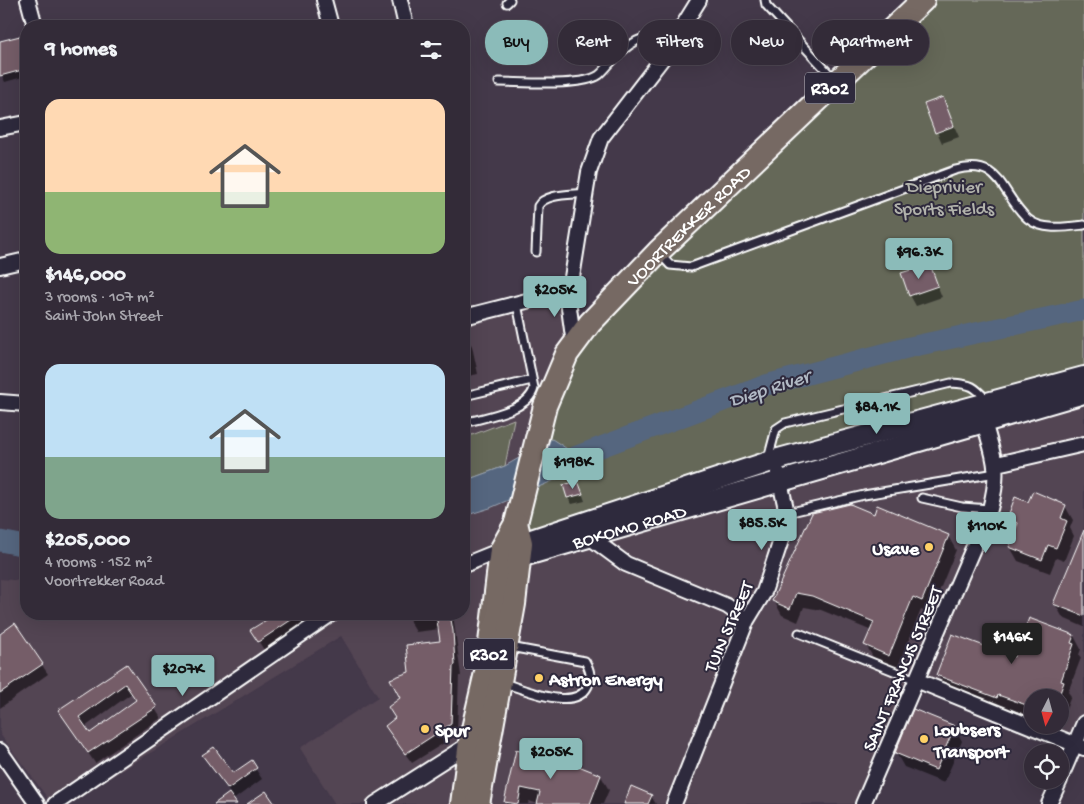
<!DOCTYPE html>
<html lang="en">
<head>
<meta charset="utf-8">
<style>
	body { margin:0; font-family:"Gochi Hand",sans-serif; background:#3b3340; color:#f1f3f6; height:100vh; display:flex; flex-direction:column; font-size:19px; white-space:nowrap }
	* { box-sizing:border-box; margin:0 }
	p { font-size:16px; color:#a9a7ae }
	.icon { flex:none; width:28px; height:28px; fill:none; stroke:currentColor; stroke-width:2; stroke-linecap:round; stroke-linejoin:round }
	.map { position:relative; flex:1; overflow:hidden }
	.sheet { position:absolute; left:20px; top:20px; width:450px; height:600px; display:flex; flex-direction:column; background:#332b38; border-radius:20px; box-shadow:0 5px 20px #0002,0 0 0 1px #4e4753 }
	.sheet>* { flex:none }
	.hud { position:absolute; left:485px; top:20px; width:475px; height:45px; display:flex; gap:10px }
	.needle { width:32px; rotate:186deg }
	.fabs { position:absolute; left:1024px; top:689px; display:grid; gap:10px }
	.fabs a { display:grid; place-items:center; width:45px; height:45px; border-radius:50%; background:#332b38; box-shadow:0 5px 20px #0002,0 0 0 1px #4e4753; font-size:25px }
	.price { position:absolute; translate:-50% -42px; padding:0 11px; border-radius:5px; background:#8bbbb9; color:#111; font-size:16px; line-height:32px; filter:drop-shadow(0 1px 2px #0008) }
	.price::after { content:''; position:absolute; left:50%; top:30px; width:15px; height:11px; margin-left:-8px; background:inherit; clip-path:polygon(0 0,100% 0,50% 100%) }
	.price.active { background:#222; color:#fff }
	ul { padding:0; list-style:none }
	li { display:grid; align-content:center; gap:10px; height:265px; padding:0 25px }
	li span { display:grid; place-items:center; height:155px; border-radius:15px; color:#555 }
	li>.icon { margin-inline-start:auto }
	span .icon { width:90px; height:90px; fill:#fffc; stroke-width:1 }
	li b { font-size:21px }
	h2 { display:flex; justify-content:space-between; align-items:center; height:60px; padding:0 25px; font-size:21px }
	.tag { padding:0 18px; border-radius:22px; background:#332b38; box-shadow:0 5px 20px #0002,0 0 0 1px #4e4753; font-size:18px; line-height:45px }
	.tag.active { background:#8bbbb9; color:#111 }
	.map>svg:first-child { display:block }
	.built { fill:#534453; fill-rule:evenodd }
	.green { fill:#656759; stroke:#b2b3ac }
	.water { fill:#54667f; stroke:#98a3b2 }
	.shadow { fill:#0007; fill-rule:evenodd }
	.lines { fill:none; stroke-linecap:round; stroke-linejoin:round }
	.river { stroke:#54667f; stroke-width:21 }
	.building { fill:#755d67; stroke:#fff; fill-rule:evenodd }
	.lane-casing { stroke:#fff; stroke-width:11 }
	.street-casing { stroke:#fff; stroke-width:18 }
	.secondary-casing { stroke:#fff; stroke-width:24 }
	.primary-casing { stroke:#fff; stroke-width:26 }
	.lane { stroke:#2f2a3d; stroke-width:7 }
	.street { stroke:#2f2a3d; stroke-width:14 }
	.secondary { stroke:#2f2a3d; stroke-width:20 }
	.primary { stroke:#766964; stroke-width:22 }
	.poi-dot { fill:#ffd166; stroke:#2f2a3d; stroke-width:2 }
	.labels { text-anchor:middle; stroke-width:4; stroke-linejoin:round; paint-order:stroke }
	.shield { fill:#2f2a3d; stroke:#c1bfc5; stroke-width:1 }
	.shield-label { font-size:18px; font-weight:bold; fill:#fff }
	.park-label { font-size:19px; fill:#b2b3ac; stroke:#2f2a3d }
	.street-label { font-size:19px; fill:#fff; stroke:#2f2a3d }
	.poi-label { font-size:19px; font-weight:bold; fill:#fff; stroke:#2f2a3d; text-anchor:start }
	.water-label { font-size:20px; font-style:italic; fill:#b2bac5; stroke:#2f2a3d }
</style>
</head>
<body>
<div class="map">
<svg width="1084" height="804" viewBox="0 0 1084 804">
	<rect width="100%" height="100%" fill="#44394a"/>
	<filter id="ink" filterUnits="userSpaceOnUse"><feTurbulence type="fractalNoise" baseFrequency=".02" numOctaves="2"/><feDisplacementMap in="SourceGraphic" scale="10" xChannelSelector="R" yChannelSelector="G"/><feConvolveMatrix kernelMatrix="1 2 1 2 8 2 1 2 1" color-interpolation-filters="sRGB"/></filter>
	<g filter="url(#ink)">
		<!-- built -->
		<path class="built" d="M570,290L571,333L1084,377V748L916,680L863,804H335L300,748L378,697L341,636L67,804H52L0,734V579L26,581V614H464V317ZM1032,698H1060V725H1032Z"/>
		<!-- green -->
		<path class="green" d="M923,0H1084V377L521,543L562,366Z
			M514,419L505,466L464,481V438Z"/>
		<!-- water -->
		<path class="water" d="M552,439L578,456L557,479L490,508L464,516V481L505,466Z"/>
		<!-- shadow -->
		<path class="shadow" d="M19,37L26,55V76L5,82L0,71V42Z
			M942,98L959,137L942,143L925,105Z
			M929,265L942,297L916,306L910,295Z
			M464,336H466L472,346L478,374L464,377Z
			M578,482L585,501L572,504L568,498Z
			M1029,504L1065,506L1073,520L1070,528L1074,536L1064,561L1056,558L1050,573L1018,561L1010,547L1016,532L1008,519Z
			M1084,533V627L1063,618L1055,604Z
			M948,536L956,550L930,614L921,610L897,669L874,659L866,645L872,631L821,610L804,607L798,622L782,615L774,601Z
			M278,614H311L313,617L264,650L252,631Z
			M409,614H453L461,676H459L457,735L412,763L392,736L396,719L411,673L442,642L440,629L416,632L410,622Z
			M0,635L42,665L48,674L0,708Z
			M1074,636L1081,649L1079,655L1081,658L1068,692L1071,696L1060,726L1055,725H1060V698H1032V717L1005,707L1004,710L945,688L938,675L1015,659Z
			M127,665L161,718L95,763L66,721ZM132,693L137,701L90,734L85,727Z
			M954,727L962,741L944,783L904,767L896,753Z
			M517,751L601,776L609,790L603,804H538L529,801L528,804H506Z
			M204,755L233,775L251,762L262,779L233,800L235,804H216L230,793Z
			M651,796L656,804H625Z"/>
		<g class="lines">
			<!-- river -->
			<path class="river" d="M553,465L766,385L910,347L1084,310
				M0,541L26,546"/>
		</g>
		<!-- building -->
		<path class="building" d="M20,36L26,59V69L0,76V41Z
			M943,97L954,126L935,133L924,104Z
			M930,264L938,286L909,296L901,273Z
			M578,481L583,494L567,498L563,485Z
			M1033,491L1066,505L1061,518L1067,521L1056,548L1048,545L1042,560L1009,547L1018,523L1007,519L1015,497L1028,502Z
			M850,504L874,514L877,505L949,535L922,601L913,597L889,656L864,645L874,622L812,596L796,593L790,609L772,601L812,513Z
			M1084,530V616L1053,604Z
			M276,614H300L258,642L250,630Z
			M436,614H450L453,631L455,665L453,666L451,724L405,754L385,726L395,718L388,707L400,698L390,679L409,672L406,645L440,641Z
			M1029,618L1074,635L1071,643L1074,644L1061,681L1064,682L1058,698H1032V707L998,695L997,698L936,675L952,634L1014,657Z
			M15,623L43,664L0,693V634Z
			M127,664L157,707L88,753L58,710ZM125,684L136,700L90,733L79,717Z
			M913,709L955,726L936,770L895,753Z
			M214,747L233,773L252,760L257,768L228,789L202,755Z
			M516,750L571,763L601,775L590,804H537L540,792L521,788L518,804L504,802Z
			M631,786L652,795L648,804H624Z
			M266,791L275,804H247Z
			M229,793L237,804H214Z"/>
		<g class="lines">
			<defs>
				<path id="lane" d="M765,0L766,5L835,80
					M507,3L510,0
					M499,82C522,82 582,87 599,75C605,70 610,63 615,58C636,36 648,35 677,35
					M536,252L538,206C545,193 572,195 586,193
					M660,254L670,265L691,267L955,170C1002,157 1000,194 1028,219C1042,231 1067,227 1084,225
					M464,396L532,380
					M464,423C484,417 529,411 534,388L517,304
					M768,459L776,429L785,423L951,383C972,384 974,386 988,401
					M922,498L962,507L990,509
					M787,513L864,495L996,473
					M799,633L916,680
					M503,683C525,689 575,713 588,686C592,677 590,670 585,661L510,647"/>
				<path id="street" d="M28,0L35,26
					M324,0L331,26
					M400,0L406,26
					M0,128L26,123
					M0,266L26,260
					M464,317L570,290
					M574,344L569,308L570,290L589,172L601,138L665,55L699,0
					M0,402L26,404
					M997,464L1084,444
					M588,536L626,564L727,606L747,620
					M464,565L501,550
					M916,680L1084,748
					M0,751L37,804
					M1060,779L1084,723
					M55,804L331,614
					M375,804L474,741
					M674,804L747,620L764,592L785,528L787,513L778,473
					M863,804L990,509C1002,465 992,455 982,414
					M1049,804L1060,780"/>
				<g id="secondary">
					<path d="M510,547L775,460L1084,377"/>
					<path id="s1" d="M506,561L1084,393"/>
				</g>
				<g id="primary">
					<path id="s2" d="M462,804L470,742L487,668L501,550L516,523L545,406L567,354L590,323L658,252L923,0"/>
					<path d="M478,804L514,604L521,543L516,523"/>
				</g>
			</defs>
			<!-- lane casing -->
			<use href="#lane" class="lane-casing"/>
			<!-- street casing -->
			<use href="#street" class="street-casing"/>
			<!-- secondary casing -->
			<use href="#secondary" class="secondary-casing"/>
			<!-- primary casing -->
			<use href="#primary" class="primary-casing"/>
			<!-- lane -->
			<use href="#lane" class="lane"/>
			<!-- street -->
			<use href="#street" class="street"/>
			<!-- secondary -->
			<use href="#secondary" class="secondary"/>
			<!-- primary -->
			<use href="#primary" class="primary"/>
		</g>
	</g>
	<!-- markers -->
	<g class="poi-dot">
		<circle cx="929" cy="547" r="5"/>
		<circle cx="539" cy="678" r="5"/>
		<circle cx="425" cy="729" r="5"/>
		<circle cx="924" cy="739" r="5"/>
	</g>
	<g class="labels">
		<!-- shield labels -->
		<g class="shield">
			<rect x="805" y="72.5" width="50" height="31" rx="4"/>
			<rect x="464" y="638.5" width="50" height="31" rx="4"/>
		</g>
		<g class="shield-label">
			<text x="830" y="94">R302</text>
			<text x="489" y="660">R302</text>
		</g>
		<!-- park labels -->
		<g class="park-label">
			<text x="944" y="192">Dieprivier<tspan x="944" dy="22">Sports Fields</tspan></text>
		</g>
		<!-- street labels -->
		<g class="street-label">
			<text dy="7" stroke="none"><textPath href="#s2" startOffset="642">VOORTREKKER ROAD</textPath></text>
			<text dy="7" stroke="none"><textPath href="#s1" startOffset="128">BOKOMO ROAD</textPath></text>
			<text transform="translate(727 626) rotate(-66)" y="7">TUIN STREET</text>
			<text transform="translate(901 668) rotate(-67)" y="7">SAINT FRANCIS STREET</text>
		</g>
		<!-- poi labels -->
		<g class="poi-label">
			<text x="919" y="554" text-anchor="end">Usave</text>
			<text x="549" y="685">Astron Energy</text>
			<text x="934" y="735">Loubsers<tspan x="934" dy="22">Transport</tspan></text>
			<text x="435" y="736">Spur</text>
		</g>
		<!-- water labels -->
		<g class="water-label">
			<text transform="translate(769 387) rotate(-18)" y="7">Diep River</text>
		</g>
	</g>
</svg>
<div class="fabs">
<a><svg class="needle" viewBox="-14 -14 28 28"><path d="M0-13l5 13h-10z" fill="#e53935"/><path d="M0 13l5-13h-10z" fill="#a9a7ae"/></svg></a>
<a><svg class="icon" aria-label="locate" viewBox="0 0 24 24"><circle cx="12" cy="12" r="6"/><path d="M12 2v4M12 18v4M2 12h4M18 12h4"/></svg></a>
</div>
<b class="price" style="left:919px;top:280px">$96.3K</b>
<b class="price" style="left:555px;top:318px">$205K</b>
<b class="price" style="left:877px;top:435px">$84.1K</b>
<b class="price" style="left:573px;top:490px">$198K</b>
<b class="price" style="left:762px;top:551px">$85.5K</b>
<b class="price" style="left:986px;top:554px">$110K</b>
<b class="price active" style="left:1012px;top:665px">$146K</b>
<b class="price" style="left:183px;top:697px">$207K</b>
<b class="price" style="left:551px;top:780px">$205K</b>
<div class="hud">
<a class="tag active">Buy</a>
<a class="tag">Rent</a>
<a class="tag">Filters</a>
<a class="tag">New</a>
<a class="tag">Apartment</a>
</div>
<section class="sheet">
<h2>9 homes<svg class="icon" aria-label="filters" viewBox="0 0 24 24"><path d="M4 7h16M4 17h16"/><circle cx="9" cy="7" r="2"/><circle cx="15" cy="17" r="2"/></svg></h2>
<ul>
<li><span style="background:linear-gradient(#ffd9b3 60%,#8fb573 0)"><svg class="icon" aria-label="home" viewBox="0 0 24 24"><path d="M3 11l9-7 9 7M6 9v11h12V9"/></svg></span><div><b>$146,000</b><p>3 rooms · 107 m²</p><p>Saint John Street</p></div></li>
<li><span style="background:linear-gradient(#bfe0f5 60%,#7fa58c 0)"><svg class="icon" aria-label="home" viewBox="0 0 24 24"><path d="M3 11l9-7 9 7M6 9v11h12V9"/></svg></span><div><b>$205,000</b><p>4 rooms · 152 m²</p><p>Voortrekker Road</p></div></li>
</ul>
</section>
</div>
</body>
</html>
